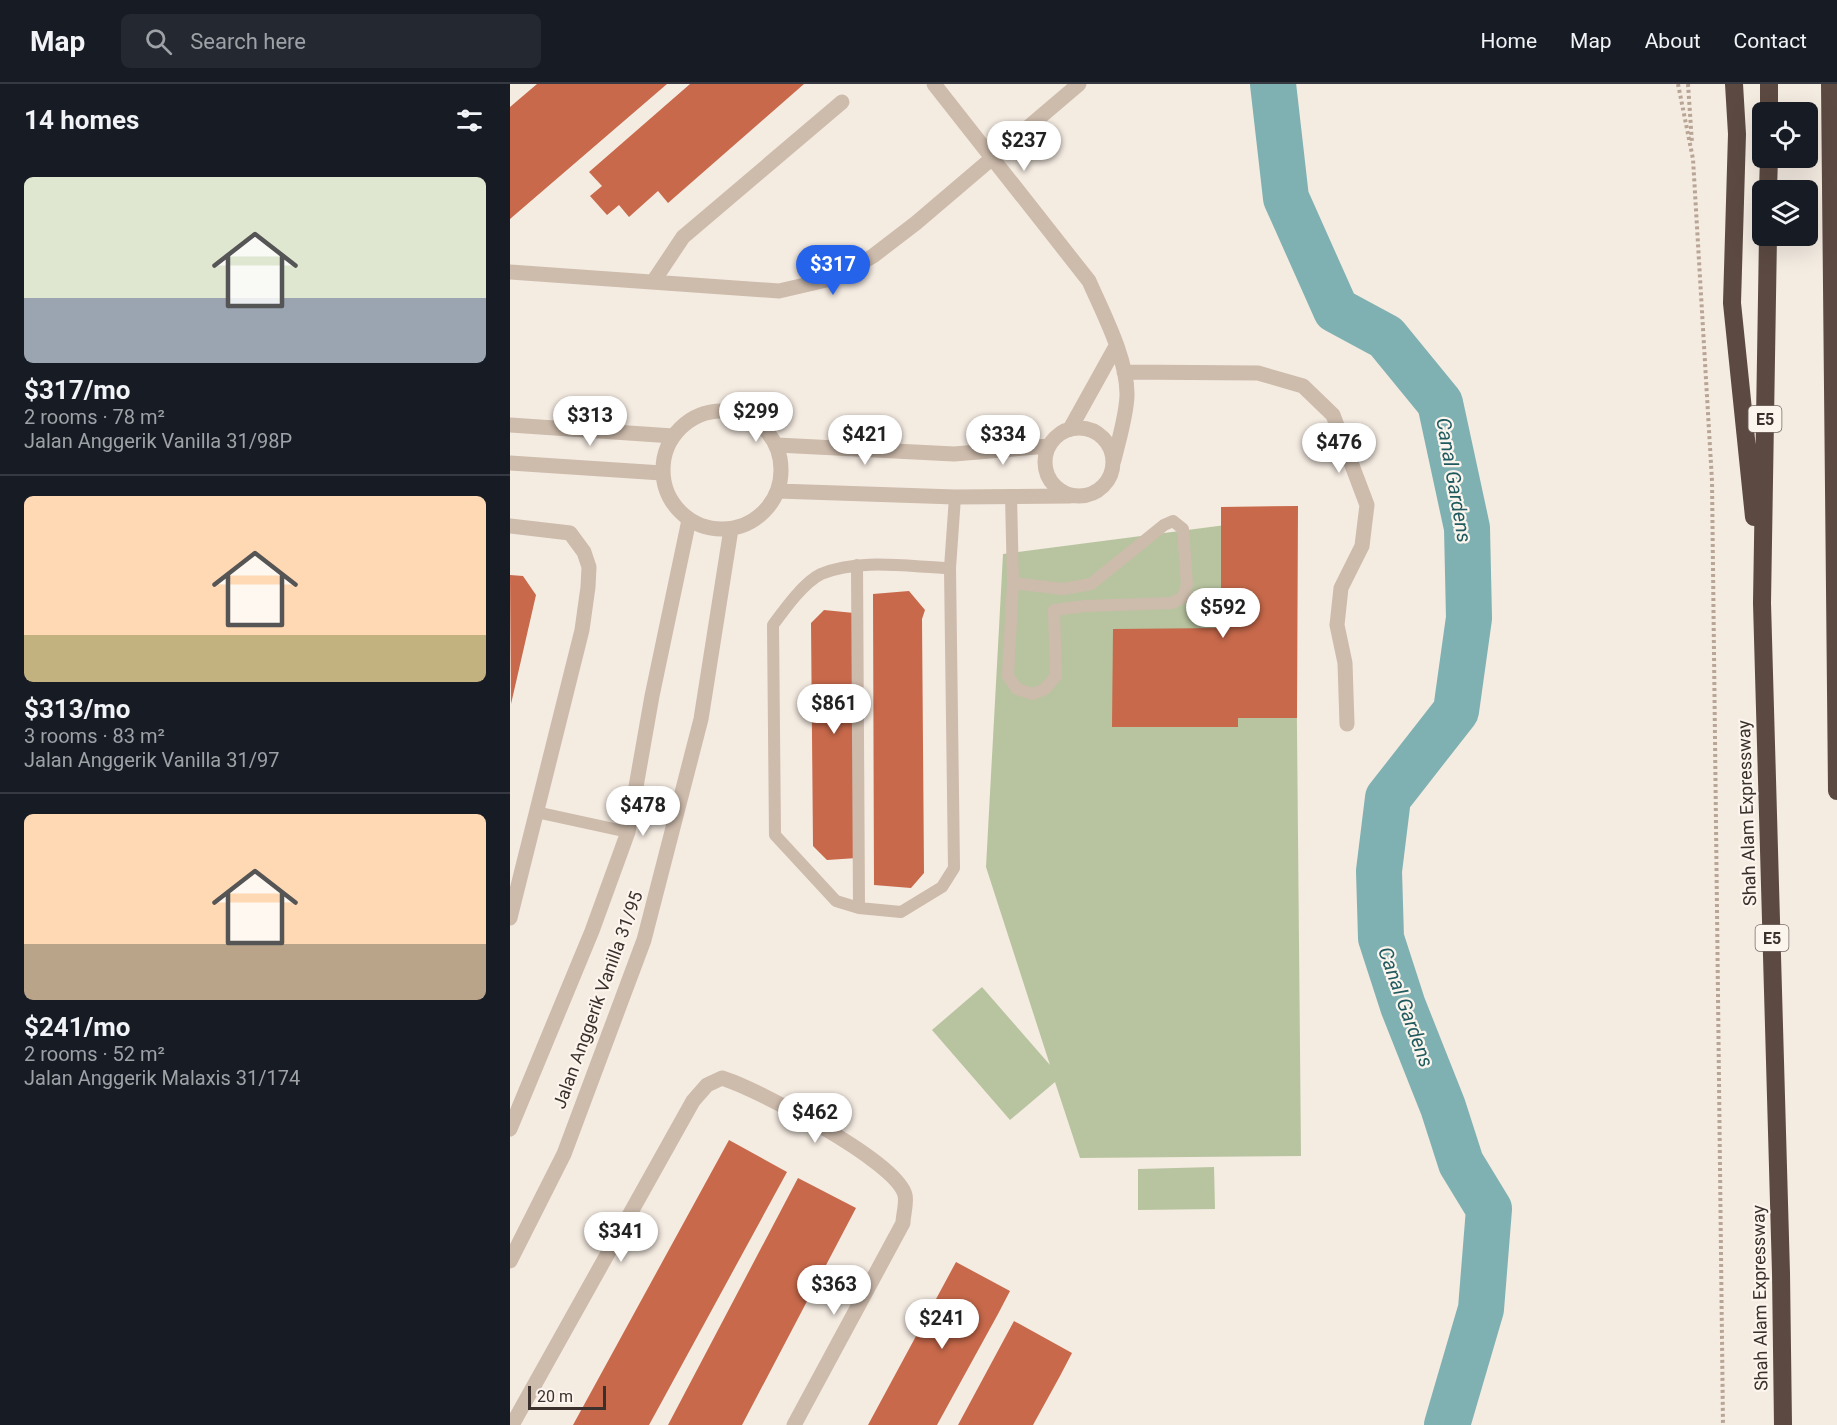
<!DOCTYPE html>
<html lang="en">
<head>
<meta charset="utf-8">
<style>
	body { margin:0; font-family:Roboto,sans-serif; background:#242831; color:#f1f3f6; height:100vh; display:flex; flex-direction:column; font-size:22px; white-space:nowrap }
	* { box-sizing:border-box; margin:0 }
	p { font-size:20px; color:#9ea1a6 }
	.icon { flex:none; width:33px; height:33px; fill:none; stroke:currentColor; stroke-width:2; stroke-linecap:round; stroke-linejoin:round }
	.map { position:relative; flex:1; overflow:hidden }
	.drawer { display:flex; flex-direction:column; background:#171b24; width:510px }
	.drawer>* { flex:none }
	.buttons { position:absolute; left:1242px; top:18px; display:grid; gap:12px }
	.buttons a { display:grid; place-items:center; width:66px; height:66px; border-radius:9px; background:#171b24; box-shadow:0 6px 24px #0002; font-size:30px }
	.scale { position:absolute; left:18px; bottom:15px; width:78px; box-sizing:border-box; padding-left:6px; border:3px solid #3b302b; border-top:0; font-size:16px; line-height:21px; white-space:nowrap; color:#3b302b; -webkit-text-stroke:4px #fbf5ee; paint-order:stroke }
	.price { position:absolute; translate:-50% -51px; padding:0 14px; border-radius:21px; background:#fff; color:#222; font-size:20px; line-height:39px; filter:drop-shadow(0 2px 3px #0008) }
	.price::after { content:''; position:absolute; left:50%; top:36px; width:18px; height:14px; margin-left:-9px; background:inherit; clip-path:polygon(0 0,100% 0,50% 100%) }
	.price.current { background:#2563eb; color:#fff }
	ul { padding:0; list-style:none }
	li { display:grid; align-content:center; gap:12px; height:318px; padding:0 24px }
	li+li { border-top:2px solid #363941 }
	li span { display:grid; place-items:center; height:186px; border-radius:9px; color:#555 }
	li>.icon { margin-inline-start:auto }
	span .icon { width:108px; height:108px; fill:#fffc; stroke-width:1 }
	li b { font-size:26px }
	h2 { display:flex; justify-content:space-between; align-items:center; height:72px; padding:0 24px; font-size:26px }
	header { display:flex; align-items:center; gap:36px; box-sizing:border-box; height:84px; padding:0 30px; background:#171b24; border-bottom:2px solid #363941 }
	header strong { font-size:28px }
	nav { display:flex; gap:33px; margin-inline-start:auto; font-size:21px }
	.search { width:420px; height:54px; background:#242831; display:flex; align-items:center; gap:15px; box-sizing:border-box; padding:0 21px; border-radius:9px; color:#9ea1a6; font-size:22px }
	main { display:flex; flex:1; min-height:0 }
	.map>svg:first-child { display:block }
	.green { fill:#b8c4a0 }
	.lines { fill:none; stroke-linecap:round; stroke-linejoin:round }
	.river { stroke:#7fb0b2; stroke-width:46 }
	.building { fill:#c8694b }
	.path { stroke:#b9a596; stroke-width:4; stroke-dasharray:3 3; stroke-linecap:butt }
	.service { stroke:#cdbbac; stroke-width:12 }
	.minor { stroke:#cdbbac; stroke-width:15 }
	.tertiary { stroke:#cdbbac; stroke-width:15 }
	.motorway { stroke:#5c4a42; stroke-width:18 }
	.labels { text-anchor:middle; stroke-width:4.5; stroke-linejoin:round; paint-order:stroke }
	.shield { fill:#fbf5ee; stroke:#756b66; stroke-width:1.5 }
	.shield-label { font-size:16px; font-weight:bold; fill:#3b302b }
	.street-label { font-size:18px; fill:#3b302b; stroke:#fbf5ee }
	.water-label { font-size:20px; font-style:italic; fill:#1f5a5e; stroke:#fbf5ee }
</style>
</head>
<body>
<header>
<strong>Map</strong>
<div class="search"><svg class="icon" aria-label="search" viewBox="0 0 24 24"><circle cx="10" cy="10" r="6"/><path d="M15 15l6 6"/></svg>Search here</div>
<nav><a>Home</a><a>Map</a><a>About</a><a>Contact</a></nav>
</header>
<main>
<section class="drawer">
<h2>14 homes<svg class="icon" aria-label="filters" viewBox="0 0 24 24"><path d="M4 7h16M4 17h16"/><circle cx="9" cy="7" r="2"/><circle cx="15" cy="17" r="2"/></svg></h2>
<ul>
<li><span style="background:linear-gradient(#dfe7d0 65%,#9aa5b1 0)"><svg class="icon" aria-label="home" viewBox="0 0 24 24"><path d="M3 11l9-7 9 7M6 9v11h12V9"/></svg></span><div><b>$317/mo</b><p>2 rooms · 78 m²</p><p>Jalan Anggerik Vanilla 31/98P</p></div></li>
<li><span style="background:linear-gradient(#ffd9b3 75%,#c2b280 0)"><svg class="icon" aria-label="home" viewBox="0 0 24 24"><path d="M3 11l9-7 9 7M6 9v11h12V9"/></svg></span><div><b>$313/mo</b><p>3 rooms · 83 m²</p><p>Jalan Anggerik Vanilla 31/97</p></div></li>
<li><span style="background:linear-gradient(#ffd9b3 70%,#b9a48a 0)"><svg class="icon" aria-label="home" viewBox="0 0 24 24"><path d="M3 11l9-7 9 7M6 9v11h12V9"/></svg></span><div><b>$241/mo</b><p>2 rooms · 52 m²</p><p>Jalan Anggerik Malaxis 31/174</p></div></li>
</ul>
</section>
<div class="map">
<svg width="1327" height="1341" viewBox="0 0 1327 1341">
	<rect width="100%" height="100%" fill="#f4ebe1"/>
	<!-- green -->
	<path class="green" d="M785,432L791,1072L570,1074L545,998L500,1036L422,946L472,903L540,981L476,783L493,470Z
		M704,1083L705,1125L628,1126V1085Z"/>
	<g class="lines">
		<!-- river -->
		<path class="river" d="M763,0L776,114L826,226L876,253L930,319L957,444L959,534L946,627L878,714L869,787L871,854L893,922L933,1023L951,1079L979,1125L971,1225L937,1341"/>
	</g>
	<!-- building -->
	<path class="building" d="M27,0H157L0,135V23Z
		M180,0H294L158,119L148,107L119,133L109,121L97,131L80,112L92,102L79,88Z
		M788,422L787,634H728V643H602L603,545L711,544V423Z
		M0,491L13,492L26,511L1,620Z
		M399,507L415,526L412,535L414,789L401,804L364,801L363,510Z
		M314,526L344,529L347,774L317,776L303,762L301,539Z
		M219,1056L277,1088L150,1321L139,1341H63Z
		M288,1094L346,1124L232,1341H158Z
		M446,1178L500,1207L488,1230L427,1341H358Z
		M504,1237L562,1269L550,1292L523,1341H448Z"/>
	<g class="lines">
		<!-- path -->
		<path class="path" d="M1168,0L1183,75L1202,397L1213,1341
			M1178,0L1182,59"/>
		<!-- service -->
		<path class="service" d="M501,411L503,499L498,592L507,605L523,610L535,605L546,592L544,526L575,522L662,519L673,513L677,501L673,445L663,437L654,441L581,500L553,505L503,499
			M347,481L349,824
			M440,484C399,483 350,474 311,490C294,498 274,526 263,541L265,751L326,817L349,824L391,828L432,803L444,784L440,484L445,413
			M26,728L118,748"/>
		<!-- minor -->
		<path class="minor" d="M424,0L579,197C593,229 618,276 617,312C616,333 609,355 604,376
			M0,188L269,207L325,194L363,172L406,139L569,0
			M143,198L173,153L332,18
			M614,288L748,289L793,302L823,331L857,421L852,462L831,504L827,541L835,579L837,640
			M560,345L605,264
			M0,442L60,449L74,468L79,483L78,503L72,546L0,834
			M2,1341L183,1017L197,1001L212,994C247,1005 387,1077 395,1111C397,1119 393,1131 393,1139L284,1341"/>
		<!-- tertiary -->
		<path class="tertiary" d="M153 386a59 59 0 1 1 118 0a59 59 0 1 1-118 0Z
			M0,341L163,352
			M535 378a34 34 0 1 1 68 0a34 34 0 1 1-68 0Z
			M267,361L444,370L539,362
			M0,379L152,389
			M268,407L445,413L560,412
			M0,1045L82,847L118,748L142,612L179,436
			M0,1177L54,1070L134,856L191,635L221,445"/>
		<!-- motorway -->
		<path class="motorway" d="M1224,0L1227,50L1222,219L1244,433
			M1259,0V28
			M1320,0L1327,707
			M1258,106L1259,74
			M1258,152L1252,519L1271,1189L1273,1341"/>
	</g>
	<g class="labels">
		<!-- shield labels -->
		<g class="shield">
			<rect x="1238.5" y="322" width="33" height="26" rx="4.5"/>
			<rect x="1245.5" y="841" width="33" height="26" rx="4.5"/>
		</g>
		<g class="shield-label">
			<text x="1255" y="341">E5</text>
			<text x="1262" y="860">E5</text>
		</g>
		<!-- street labels -->
		<g class="street-label">
			<text transform="translate(1237 729) rotate(-92)" y="6">Shah Alam Expressway</text>
			<text transform="translate(88 916) rotate(-70)" y="6">Jalan Anggerik Vanilla 31/95</text>
			<text transform="translate(1250 1214) rotate(-91)" y="6">Shah Alam Expressway</text>
		</g>
		<!-- water labels -->
		<g class="water-label">
			<text transform="translate(944 396) rotate(80)" y="7">Canal Gardens</text>
			<text transform="translate(896 923) rotate(70)" y="7">Canal Gardens</text>
		</g>
	</g>
</svg>
<div class="buttons">
<a><svg class="icon" aria-label="locate" viewBox="0 0 24 24"><circle cx="12" cy="12" r="6"/><path d="M12 2v4M12 18v4M2 12h4M18 12h4"/></svg></a>
<a><svg class="icon" aria-label="layers" viewBox="0 0 24 24"><path d="M12 4l9 5-9 5-9-5zM3 14l9 5 9-5"/></svg></a>
</div>
<div class="scale">20 m</div>
<b class="price" style="left:514px;top:88px">$237</b>
<b class="price current" style="left:323px;top:212px">$317</b>
<b class="price" style="left:246px;top:359px">$299</b>
<b class="price" style="left:80px;top:363px">$313</b>
<b class="price" style="left:355px;top:382px">$421</b>
<b class="price" style="left:493px;top:382px">$334</b>
<b class="price" style="left:829px;top:390px">$476</b>
<b class="price" style="left:713px;top:555px">$592</b>
<b class="price" style="left:324px;top:651px">$861</b>
<b class="price" style="left:133px;top:753px">$478</b>
<b class="price" style="left:305px;top:1060px">$462</b>
<b class="price" style="left:111px;top:1179px">$341</b>
<b class="price" style="left:324px;top:1232px">$363</b>
<b class="price" style="left:432px;top:1266px">$241</b>
</div>
</main>
</body>
</html>
